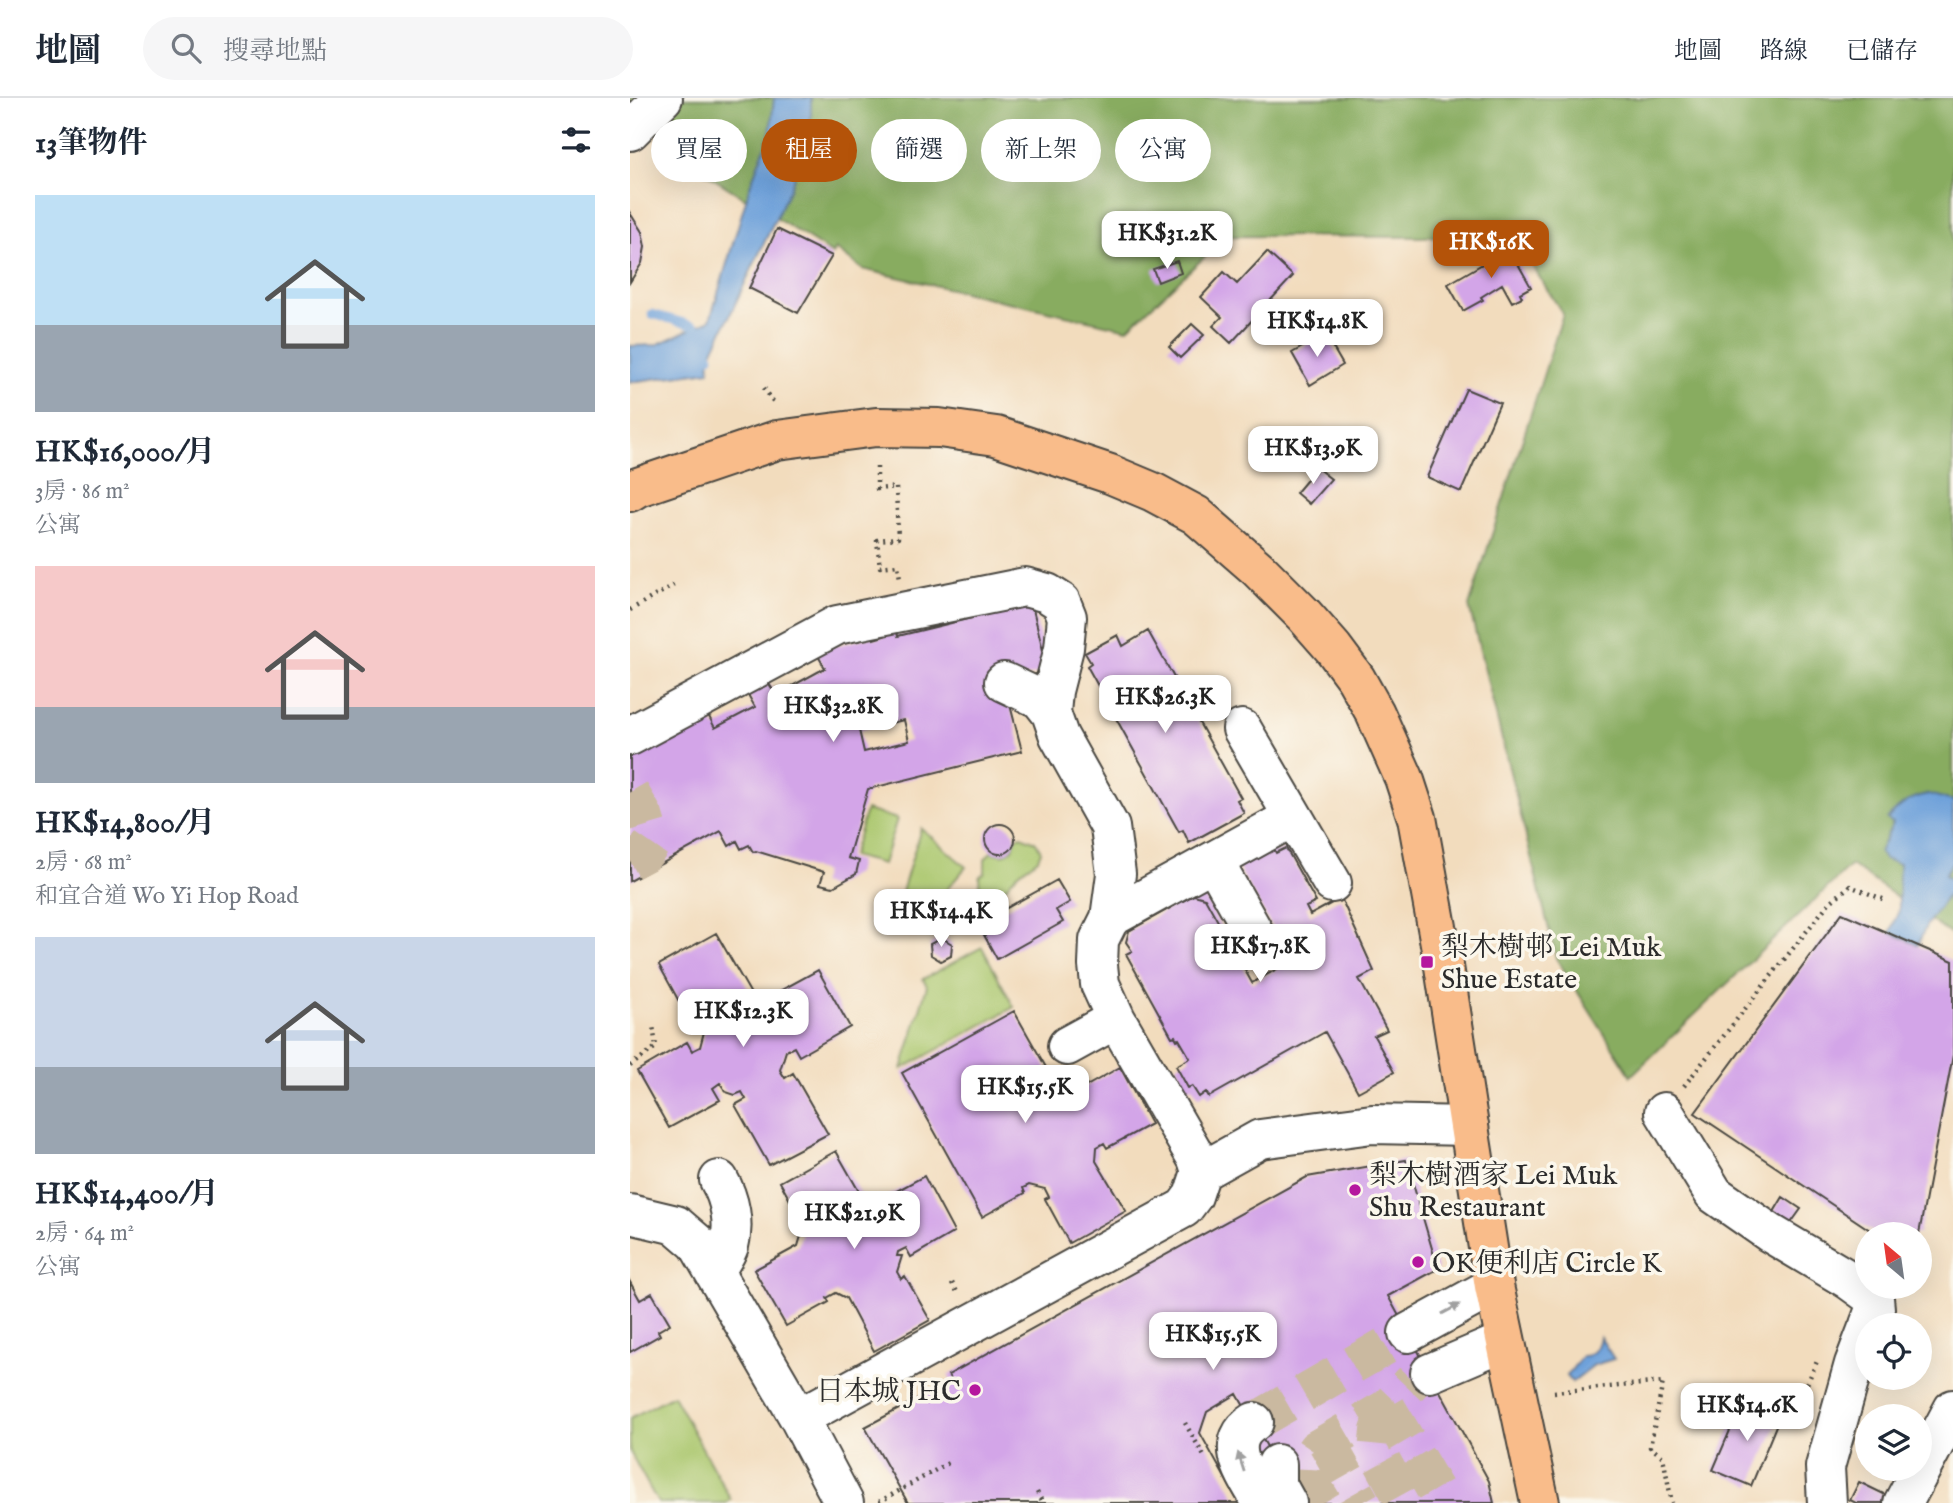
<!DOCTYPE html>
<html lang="zh-TW">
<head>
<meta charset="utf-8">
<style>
	body { margin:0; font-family:"IM FELL English","Noto Serif TC",serif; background:#f6f6f7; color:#1f2937; height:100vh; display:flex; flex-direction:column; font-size:26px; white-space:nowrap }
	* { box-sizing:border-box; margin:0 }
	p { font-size:23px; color:#747a83 }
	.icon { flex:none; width:38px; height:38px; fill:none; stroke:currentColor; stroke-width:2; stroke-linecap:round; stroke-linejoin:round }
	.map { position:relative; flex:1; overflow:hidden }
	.sheet { display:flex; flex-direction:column; background:#fff; width:630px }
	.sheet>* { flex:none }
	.banner { position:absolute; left:21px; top:21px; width:665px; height:63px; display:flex; gap:14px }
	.needle { width:46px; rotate:331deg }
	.controls { position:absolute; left:1225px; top:1124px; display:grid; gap:14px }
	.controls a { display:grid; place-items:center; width:77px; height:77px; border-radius:50%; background:#fff; box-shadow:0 7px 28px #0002; font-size:35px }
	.price { position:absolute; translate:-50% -60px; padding:0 16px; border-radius:14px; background:#fff; color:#222; font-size:23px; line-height:46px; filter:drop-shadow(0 2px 4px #0008) }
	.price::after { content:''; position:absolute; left:50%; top:42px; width:21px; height:16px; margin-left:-10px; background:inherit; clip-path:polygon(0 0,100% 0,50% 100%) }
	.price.active { background:#b45309; color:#fff }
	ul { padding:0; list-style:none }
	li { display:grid; align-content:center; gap:14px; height:371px; padding:0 35px }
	li span { display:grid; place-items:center; height:217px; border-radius:0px; color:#555 }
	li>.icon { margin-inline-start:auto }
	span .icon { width:126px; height:126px; fill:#fffc; stroke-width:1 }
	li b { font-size:30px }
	h2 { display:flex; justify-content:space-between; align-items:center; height:84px; padding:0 35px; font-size:30px }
	.chip { padding:0 24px; border-radius:32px; background:#fff; box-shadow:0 7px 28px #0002; font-size:24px; line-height:63px }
	.chip.active { background:#b45309; color:#fff }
	header { display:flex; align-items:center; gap:42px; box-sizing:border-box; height:98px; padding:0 35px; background:#fff; border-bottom:2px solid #e0e1e3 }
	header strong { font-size:33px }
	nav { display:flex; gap:38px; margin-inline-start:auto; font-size:24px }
	.search { width:490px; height:63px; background:#f6f6f7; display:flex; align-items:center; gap:18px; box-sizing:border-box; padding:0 24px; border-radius:38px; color:#747a83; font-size:26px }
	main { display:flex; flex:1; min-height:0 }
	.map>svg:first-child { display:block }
	.green { fill:#abc76e; stroke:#6b794c; stroke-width:2 }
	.forest { fill:#88ac61; stroke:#5a6c46; stroke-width:2 }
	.water { fill:#6ea1da; stroke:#4c6682; stroke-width:2 }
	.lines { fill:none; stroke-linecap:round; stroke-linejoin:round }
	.stream { stroke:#6ea1da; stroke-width:9 }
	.building { fill:#d3a5e8; fill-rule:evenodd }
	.minor-tunnel { stroke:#cab9a0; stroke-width:38; stroke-dasharray:38 19; stroke-linecap:butt }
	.minor-casing { stroke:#494641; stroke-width:42 }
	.major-casing { stroke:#494641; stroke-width:42 }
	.path { stroke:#494641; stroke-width:4.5; stroke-dasharray:2 5; stroke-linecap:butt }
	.minor { stroke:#fff; stroke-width:38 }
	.major { stroke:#f9bc8a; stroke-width:38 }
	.oneway { fill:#a0a0a0 }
	.poi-dot { fill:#b5179e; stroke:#fbf7ec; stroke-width:2.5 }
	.labels { text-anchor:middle; stroke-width:7; stroke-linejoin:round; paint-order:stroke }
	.poi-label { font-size:28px; fill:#2b2b2b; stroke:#fbf7ec; text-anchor:start }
</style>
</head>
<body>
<header>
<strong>地圖</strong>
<div class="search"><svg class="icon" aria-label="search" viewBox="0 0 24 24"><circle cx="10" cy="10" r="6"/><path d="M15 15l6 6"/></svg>搜尋地點</div>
<nav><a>地圖</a><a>路線</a><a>已儲存</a></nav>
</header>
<main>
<section class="sheet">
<h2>13筆物件<svg class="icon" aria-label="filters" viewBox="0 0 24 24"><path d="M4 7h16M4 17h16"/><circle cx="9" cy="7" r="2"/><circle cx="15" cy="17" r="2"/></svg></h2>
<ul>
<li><span style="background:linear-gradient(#bfe0f5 60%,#9aa5b1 0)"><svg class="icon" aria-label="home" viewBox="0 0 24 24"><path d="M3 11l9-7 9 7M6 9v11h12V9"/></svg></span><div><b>HK$16,000/月</b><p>3房 · 86 m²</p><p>公寓</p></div></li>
<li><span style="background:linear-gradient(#f6c9c9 65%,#9aa5b1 0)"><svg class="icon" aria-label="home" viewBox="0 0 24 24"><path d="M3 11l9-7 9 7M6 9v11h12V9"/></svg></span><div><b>HK$14,800/月</b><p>2房 · 68 m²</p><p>和宜合道 Wo Yi Hop Road</p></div></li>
<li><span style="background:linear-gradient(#c9d6e8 60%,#9aa5b1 0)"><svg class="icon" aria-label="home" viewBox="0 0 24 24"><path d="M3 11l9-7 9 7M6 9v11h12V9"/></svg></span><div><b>HK$14,400/月</b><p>2房 · 64 m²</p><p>公寓</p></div></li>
</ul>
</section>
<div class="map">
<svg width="1323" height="1405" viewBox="0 0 1323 1405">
	<rect width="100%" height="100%" fill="#fbf7ec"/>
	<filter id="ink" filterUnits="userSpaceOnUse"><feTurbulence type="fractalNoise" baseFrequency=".0143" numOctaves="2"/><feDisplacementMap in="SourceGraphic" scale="14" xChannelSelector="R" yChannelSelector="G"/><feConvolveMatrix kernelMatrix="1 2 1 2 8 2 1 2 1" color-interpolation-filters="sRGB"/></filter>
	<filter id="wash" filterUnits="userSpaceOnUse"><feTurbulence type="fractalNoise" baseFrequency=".00686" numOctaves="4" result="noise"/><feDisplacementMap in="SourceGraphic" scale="28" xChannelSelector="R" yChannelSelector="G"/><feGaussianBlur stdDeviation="1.57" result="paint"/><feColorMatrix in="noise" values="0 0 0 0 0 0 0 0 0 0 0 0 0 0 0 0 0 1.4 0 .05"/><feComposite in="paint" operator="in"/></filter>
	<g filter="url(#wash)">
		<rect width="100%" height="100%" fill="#f2dcbd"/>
		<!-- green -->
		<path class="green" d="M236,712L267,721L253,766L222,758Z
			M291,730L336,769L300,811L272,794Z
			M391,738L406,744L411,753L408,761L387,776L368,798H361L350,791L349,779L355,774V761L361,754L373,757L383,751L386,740Z
			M352,849L384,909L272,971L297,888L293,881Z
			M43,1297L101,1402L96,1405H28L0,1354V1320Z"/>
		<!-- forest -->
		<path class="forest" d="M0,0H1323V838L1221,767L1001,978L926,860L839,508L933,216L881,135L791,139L597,138L497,231L232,171L206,151L203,156L59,65L3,9L0,10Z"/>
		<!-- water -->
		<path class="water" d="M144,0H181V33L161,88L80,259L79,273L0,284V248L26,247L80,222L121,85L140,35Z
			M1299,696L1323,703V763L1315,777L1323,783V790L1296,828L1288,847L1260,835L1269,812V766L1254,761L1249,754L1263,725L1257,721C1270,707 1280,699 1299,696Z
			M970,1239L984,1261L964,1267L942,1284L937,1278L952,1258C964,1258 968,1249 970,1239Z"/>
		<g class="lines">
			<!-- stream -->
			<path class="stream" d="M22,216L65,228L80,259"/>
		</g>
		<g id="blocks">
			<!-- building -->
			<path class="building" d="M0,115L12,134L15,149L12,165L0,184Z
				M147,131L202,158L168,215L119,190Z
				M878,148L901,189L890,195L892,199L882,204L872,186L851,199L853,202L833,213L818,186L861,161L859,158Z
				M637,154L663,178L601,245L583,228L592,219L571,199L594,174L607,186Z
				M547,163L551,175L528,184L523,171Z
				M562,226L574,237L550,260L539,249Z
				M695,236L713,267L680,287L662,255Z
				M836,291L870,305L831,394L797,379Z
				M687,370L701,381L679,406L666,395Z
				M395,507H402L418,573L374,584L392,653L238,691L218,760L229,763L226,776L203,789L190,786L194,774L126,753L123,754L119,747L111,751L107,743L99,748L91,733L0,783V653L75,611L85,630L125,609L117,595L138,584L146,597L195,570L187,556L197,550L244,538V541L254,538L266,532L268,538ZM274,622L279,643L234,654L229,632Z
				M518,533L611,700L607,702L614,715L559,745L553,732L549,734L457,568L461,565L455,555L488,537L493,548Z
				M355 741a15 15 0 1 1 30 0a15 15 0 1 1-30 0Z
				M643,749L646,755L656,750L686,804L676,809L680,817L711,800L744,873L729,881L757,932L744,938L764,974L728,994L695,934L579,999L576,994L569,999L562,988L558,990L546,968L560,960L549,941L547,942L545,938L542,939L496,856L502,853L496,844L499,833L564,797L575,800L622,885L654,867L650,861L658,857L608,769Z
				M427,782L440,804L426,812L433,824L367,861L348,826Z
				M1212,815L1323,863V957L1289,1136H1246L1065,1015Z
				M86,835L121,896L113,900L117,908L134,912L141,908L137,900L188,872L220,929L169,958L164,949L156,953L150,972L155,980L163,975L198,1036L139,1067L105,1007L116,1001L112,994L105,997L96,994L90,985L83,990L90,1002L39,1030L7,973L57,944L62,953L70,949L75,930L71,922L62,927L29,867Z
				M312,840L322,846L321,858L311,863L301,857L300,846Z
				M384,913L426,987L446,994L490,969L521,1026L477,1050L474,1045L467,1049L466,1063L496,1113L439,1145L415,1101L419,1099L415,1091L399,1087L393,1090L395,1095L352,1119L272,975Z
				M206,1053L231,1097L224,1101L228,1109L246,1114L254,1110L250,1102L294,1078L324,1134L281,1159L276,1150L268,1154L267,1158H272L267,1174L271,1181L275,1178L300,1222L244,1253L216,1200L206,1195L197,1200L199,1204L156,1228L124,1172L168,1148L174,1128L150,1084Z
				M776,1062L808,1171L758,1198L859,1383L864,1405H669L607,1296L577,1314L570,1335L609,1405H278L235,1329L322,1283L318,1277L677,1079Z
				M1153,1099L1171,1111L1161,1125L1144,1114Z
				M0,1184L10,1202L22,1195L40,1226L28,1233L30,1237L0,1254Z
				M1113,1302L1150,1318L1121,1388L1083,1372Z
				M1229,1384L1260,1399L1257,1405H1226L1220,1402Z"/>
		</g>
	</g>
	<g filter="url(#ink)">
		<use href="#blocks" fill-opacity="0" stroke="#494641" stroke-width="2"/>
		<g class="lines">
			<!-- minor-tunnel -->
			<path class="minor-tunnel" d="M0,694L14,718L22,745L15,755L0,763
				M757,1310L813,1405
				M757,1310L749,1333L747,1354L775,1405
				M624,1324L778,1235
				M697,1345L731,1405
				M693,1405C680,1383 669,1374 686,1351L757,1310L783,1283"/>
			<defs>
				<path id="minor" d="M0,33L33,0
					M374,584L410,601L421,615
					M612,631L702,785
					M0,638L207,527L395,489L417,495L431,504L437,519L434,550L423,593L421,615L429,638L480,729L486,776L480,820L469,842L468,867L470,886L486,921L567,1061L571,1074
					M584,764L627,840
					M480,820L663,719
					M437,948L486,921
					M1034,1014L1084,1096L1140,1135L1219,1182L1244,1200L1245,1211L1239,1227
					M0,1116L46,1127L67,1145L169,1320L214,1405
					M85,1174C89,1166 96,1157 99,1148C105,1126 100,1101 89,1082
					M778,1235L864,1188
					M800,1275L875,1243
					M169,1320L554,1110L563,1098L571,1074L630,1041L742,1026L839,1028
					M624,1324C590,1345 618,1380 632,1405
					M647,1366V1387L657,1405
					M1197,1405L1195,1369L1224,1266L1237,1232
					M1273,1405L1323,1311"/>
				<path id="major" d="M0,394L8,389L147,342L246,329L309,330L366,338L480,376L523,394L566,417L628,471L674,517L703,550L726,581L745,615L774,680L787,720L813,862L864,1188L910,1405"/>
			</defs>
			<!-- minor casing -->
			<use href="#minor" class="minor-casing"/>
			<!-- major casing -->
			<use href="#major" class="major-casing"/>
			<!-- path -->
			<path class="path" d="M134,290L145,306
				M247,369V391L266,389L268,440L247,442L250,469L268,467L270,481
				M0,512L44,487
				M0,968L26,949L23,928
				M1054,988L1199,805L1220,788L1255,802
				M322,1185L329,1197
				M924,1294L1033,1284L1020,1349L1033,1359L1042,1405
				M1166,1311L1188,1261
				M555,1325L574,1358
				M407,1394L413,1405
				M249,1404L320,1364"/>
			<!-- minor -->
			<use href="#minor" class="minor"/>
			<!-- major -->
			<use href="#major" class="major"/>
		</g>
		<!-- one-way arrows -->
		<defs><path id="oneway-solid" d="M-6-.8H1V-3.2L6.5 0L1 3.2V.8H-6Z" transform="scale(1.75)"/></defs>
		<g class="oneway">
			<use href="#oneway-solid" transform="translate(821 1211) rotate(-29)"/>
			<use href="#oneway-solid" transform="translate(611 1364) rotate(-108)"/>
		</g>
	</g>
	<!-- markers -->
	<g class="poi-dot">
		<rect x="790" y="857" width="14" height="14" rx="3.5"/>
		<circle cx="725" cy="1092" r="7"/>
		<circle cx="788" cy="1164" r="7"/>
		<circle cx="345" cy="1292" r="7"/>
	</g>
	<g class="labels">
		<!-- poi labels -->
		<g class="poi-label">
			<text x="811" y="858">梨木樹邨 Lei Muk<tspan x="811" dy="32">Shue Estate</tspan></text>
			<text x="739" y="1086">梨木樹酒家 Lei Muk<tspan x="739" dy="32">Shu Restaurant</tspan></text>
			<text x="802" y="1174">OK便利店 Circle K</text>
			<text x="331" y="1302" text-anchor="end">日本城 JHC</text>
		</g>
	</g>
</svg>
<div class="controls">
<a><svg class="needle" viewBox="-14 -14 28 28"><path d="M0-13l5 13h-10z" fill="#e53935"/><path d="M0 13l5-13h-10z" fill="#747a83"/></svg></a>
<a><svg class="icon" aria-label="locate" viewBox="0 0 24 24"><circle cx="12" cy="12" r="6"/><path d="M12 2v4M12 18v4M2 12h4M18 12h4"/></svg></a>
<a><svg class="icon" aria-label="layers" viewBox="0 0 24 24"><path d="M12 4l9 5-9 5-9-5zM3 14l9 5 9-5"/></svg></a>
</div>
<b class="price" style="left:537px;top:173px">HK$31.2K</b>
<b class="price active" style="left:861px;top:182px">HK$16K</b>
<b class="price" style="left:687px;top:261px">HK$14.8K</b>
<b class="price" style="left:683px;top:388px">HK$13.9K</b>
<b class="price" style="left:535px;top:637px">HK$26.3K</b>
<b class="price" style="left:203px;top:646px">HK$32.8K</b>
<b class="price" style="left:311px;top:851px">HK$14.4K</b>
<b class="price" style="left:630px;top:886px">HK$17.8K</b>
<b class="price" style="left:113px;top:951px">HK$12.3K</b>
<b class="price" style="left:395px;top:1027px">HK$15.5K</b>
<b class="price" style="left:224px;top:1153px">HK$21.9K</b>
<b class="price" style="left:583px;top:1274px">HK$15.5K</b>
<b class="price" style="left:1117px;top:1345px">HK$14.6K</b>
<div class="banner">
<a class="chip">買屋</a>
<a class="chip active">租屋</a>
<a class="chip">篩選</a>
<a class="chip">新上架</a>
<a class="chip">公寓</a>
</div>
</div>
</main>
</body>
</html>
